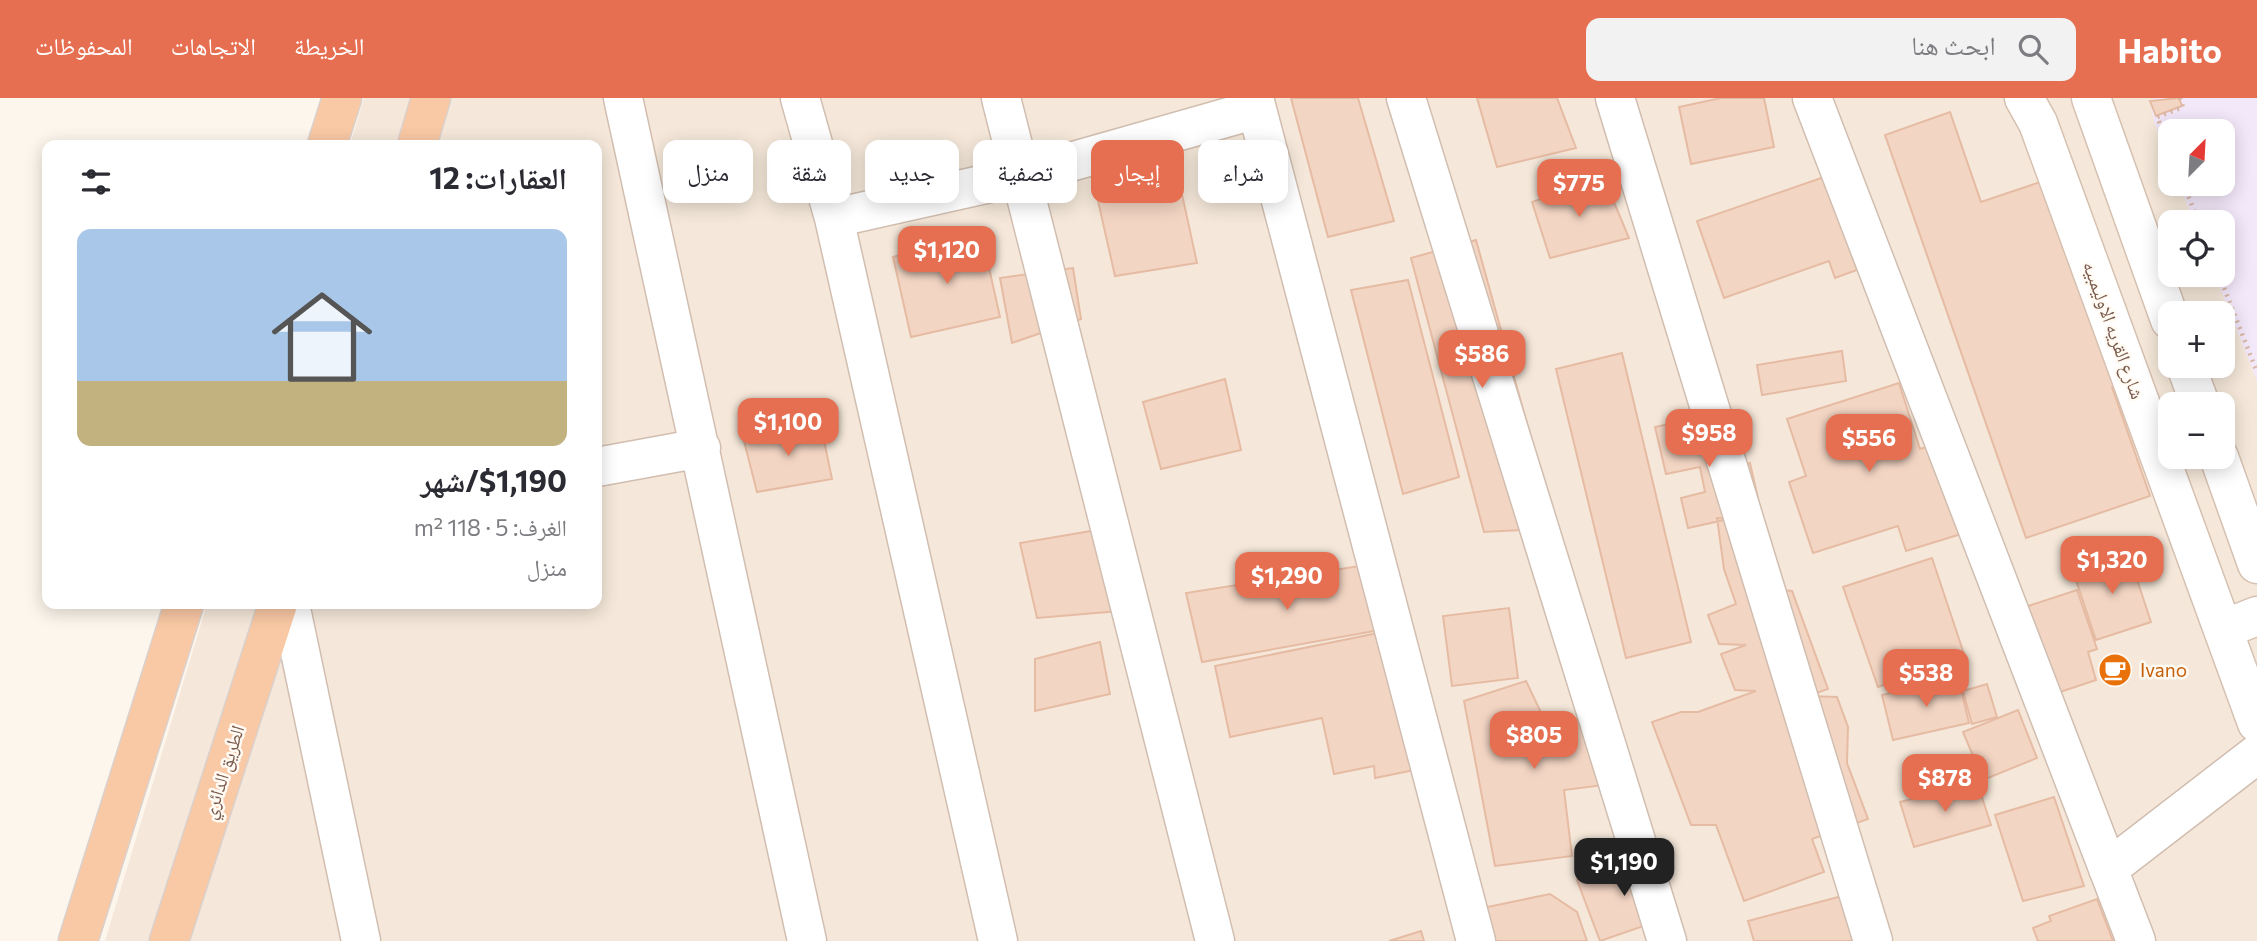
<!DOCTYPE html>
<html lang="ar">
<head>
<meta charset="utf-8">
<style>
	body { margin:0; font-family:Commissioner,"Noto Naskh Arabic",sans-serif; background:#f2f2f3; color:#2b2b33; direction:rtl; height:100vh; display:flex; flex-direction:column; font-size:26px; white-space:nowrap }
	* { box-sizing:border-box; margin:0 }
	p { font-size:23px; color:#7c7c81 }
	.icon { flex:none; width:38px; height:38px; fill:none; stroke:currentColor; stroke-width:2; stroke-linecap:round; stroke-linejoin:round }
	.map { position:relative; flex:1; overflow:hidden; direction:ltr }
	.side { position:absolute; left:42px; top:42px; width:560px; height:469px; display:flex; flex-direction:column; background:#fff; border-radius:14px; box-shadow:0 4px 18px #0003; direction:rtl }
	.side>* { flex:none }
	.hud { position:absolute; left:623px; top:42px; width:665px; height:63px; direction:rtl; display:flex; gap:14px }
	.needle { width:46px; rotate:24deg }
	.buttons { position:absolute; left:2158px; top:21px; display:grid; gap:14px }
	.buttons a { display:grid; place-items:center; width:77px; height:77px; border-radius:14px; background:#fff; box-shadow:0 4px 18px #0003; font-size:35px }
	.price { position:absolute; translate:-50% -60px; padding:0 16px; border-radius:14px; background:#e76f51; color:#fff; font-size:23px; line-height:46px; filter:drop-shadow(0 2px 4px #0008) }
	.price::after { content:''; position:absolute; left:50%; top:42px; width:21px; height:16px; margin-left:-10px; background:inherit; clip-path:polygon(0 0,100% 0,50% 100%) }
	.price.active { background:#222; color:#fff }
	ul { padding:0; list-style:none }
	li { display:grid; align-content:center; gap:14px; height:371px; padding:0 35px }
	li span { display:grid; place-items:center; height:217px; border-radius:14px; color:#555 }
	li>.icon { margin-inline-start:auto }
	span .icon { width:126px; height:126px; fill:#fffc; stroke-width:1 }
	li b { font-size:30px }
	h2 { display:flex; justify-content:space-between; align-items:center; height:84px; padding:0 35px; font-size:30px }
	.pill { padding:0 24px; border-radius:14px; background:#fff; box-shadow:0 4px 18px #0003; font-size:24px; line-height:63px }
	.pill.active { background:#e76f51; color:#fff }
	header { display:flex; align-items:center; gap:42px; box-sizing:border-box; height:98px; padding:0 35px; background:#e76f51; color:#fff }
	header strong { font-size:33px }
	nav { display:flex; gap:38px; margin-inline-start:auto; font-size:24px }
	.search { width:490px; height:63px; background:#f2f2f3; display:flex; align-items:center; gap:18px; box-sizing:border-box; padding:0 24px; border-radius:14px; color:#7c7c81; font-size:26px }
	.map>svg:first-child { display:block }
	.residential { fill:#f5e8da; fill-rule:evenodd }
	.education { fill:#f3e8fa }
	.building { fill:#f3d5c3; stroke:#e6bba3; stroke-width:2 }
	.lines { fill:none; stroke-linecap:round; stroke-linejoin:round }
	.minor-casing { stroke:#d1beb0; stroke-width:41 }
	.secondary-casing { stroke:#d6c0b0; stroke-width:41 }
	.trunk-casing { stroke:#dad1cd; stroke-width:41 }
	.path { stroke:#d9b8a5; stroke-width:4.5; stroke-dasharray:2 5; stroke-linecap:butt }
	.minor { stroke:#fff; stroke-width:38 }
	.secondary { stroke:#fff; stroke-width:38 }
	.trunk { stroke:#f9c8a4; stroke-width:38 }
	.labels { text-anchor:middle; stroke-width:5; stroke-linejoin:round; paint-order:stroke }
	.street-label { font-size:19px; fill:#7a5c4d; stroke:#fffaf3 }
	.food-label { font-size:19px; fill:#c56008; stroke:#fffaf3; text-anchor:start }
</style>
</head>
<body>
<header>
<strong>Habito</strong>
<div class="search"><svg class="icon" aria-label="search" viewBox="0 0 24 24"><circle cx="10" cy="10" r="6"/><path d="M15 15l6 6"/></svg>ابحث هنا</div>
<nav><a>الخريطة</a><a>الاتجاهات</a><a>المحفوظات</a></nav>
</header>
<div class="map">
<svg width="2257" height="843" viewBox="0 0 2257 843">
	<rect width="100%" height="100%" fill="#fdf6ec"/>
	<!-- residential -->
	<path class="residential" d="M364,0H2257V843H105L207,506H597V47H350ZM2170,33H2222V86H2170ZM2170,124H2222V177H2170ZM2170,215H2222V268H2170ZM2170,306H2222V359H2170Z"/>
	<!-- education -->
	<path class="education" d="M2156,0H2257V283L2215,177H2222V124H2194L2179,86H2222V33H2170V62L2154,24L2150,3Z"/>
	<!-- building -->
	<path class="building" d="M1291,0H1358L1394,123L1328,139Z
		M1477,0H1557L1576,50L1497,69Z
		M1721,0H1764L1774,49L1691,66L1679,9Z
		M2179,0L2182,8L2156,18L2150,3Z
		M1950,14L1981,104L2055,79L2129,283L2112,289L2150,398L2026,440L1885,37Z
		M1171,46L1197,165L1115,178L1089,63Z
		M1603,78L1629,140L1550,160L1532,104Z
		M1824,79L1857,172L1835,180L1829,163L1724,200L1697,123Z
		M981,134L1000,219L911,239L893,159Z
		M1476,142L1556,430L1484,434L1411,160Z
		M1073,170L1081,221L1012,245L1000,180Z
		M1408,182L1459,379L1403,396L1351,192Z
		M1842,253L1846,283L1762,297L1757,267Z
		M1622,255L1691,544L1626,560L1556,271Z
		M1225,281L1241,352L1161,371L1143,304Z
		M1899,285L1920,351L1933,347L1961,436L1906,453L1898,428L1813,455L1789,384L1806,378L1787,321Z
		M1724,314L1737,368L1750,365L1761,414L1688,430L1681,400L1705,394L1700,369L1666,376L1655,329Z
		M821,328L832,381L757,394L743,339Z
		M1717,420L1757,422L1772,491L1792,493L1828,591L1808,598L1837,599L1848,629L1847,665L1868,721L1812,741L1824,774L1744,803L1716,727H1691L1652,624L1681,614H1698L1756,593L1735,592L1721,556L1746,547L1719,546L1708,517L1736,506L1724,471Z
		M1097,432L1119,513L1037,520L1020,445Z
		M2128,454L2151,524L2096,542L2073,473Z
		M1932,460L1965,559L1878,589L1843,489Z
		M1372,466L1391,530L1202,564L1186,495Z
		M2077,492L2097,551L2088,554L2096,582L2048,598L2019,511Z
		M1509,510L1518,580L1452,588L1443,518Z
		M1398,531L1434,668L1375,680L1374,668L1334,676L1322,620L1230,639L1215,568Z
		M1100,544L1110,596L1035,613V561Z
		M1958,579L1969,625L1893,642L1882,597Z
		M1526,583L1546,625L1610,617L1619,685L1564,692L1572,758L1495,768L1464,603Z
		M1987,586L1997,619L1972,626L1963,593Z
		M2018,612L2037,660L1983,682L1963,634Z
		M1977,684L1991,727L1914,749L1900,704Z
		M2054,699L2084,788L2023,803L1995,717Z
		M1647,755L1670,819L1600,843L1577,782Z
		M1550,796L1577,814L1587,843H1474L1468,813Z
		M1846,797L1859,843H1754L1748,823Z
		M2097,801L2113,843H2038L2033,830L2051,823L2049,818Z
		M1421,833L1424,843H1389Z"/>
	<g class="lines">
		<defs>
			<path id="minor" d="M623,0L807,843
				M800,0L834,120L998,843
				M1001,0L1215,843
				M1254,0L1476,843
				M1406,0L1667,843
				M1615,0L1873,843
				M1812,0L2136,843
				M834,120L1021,78L1257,11
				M597,369L701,350
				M290,506L361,843
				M2108,771L2257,656"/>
			<path id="secondary" d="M2024,0L2038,25L2257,625
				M2091,0L2170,222
				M2186,268L2200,306
				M2219,359L2257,466
				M2224,531L2257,518"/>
			<path id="trunk" d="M327,47L342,0
				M417,47L431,0
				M78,843L184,506
				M169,843L278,506"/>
		</defs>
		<!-- minor casing -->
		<use href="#minor" class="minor-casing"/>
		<!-- secondary casing -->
		<use href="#secondary" class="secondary-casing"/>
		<!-- trunk casing -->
		<use href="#trunk" class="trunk-casing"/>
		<!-- path -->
		<path class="path" d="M2170,51L2157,19L2183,9L2180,0
			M2183,86L2199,124
			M2219,177L2257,274"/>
		<!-- minor -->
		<use href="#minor" class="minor"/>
		<!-- secondary -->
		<use href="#secondary" class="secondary"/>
		<!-- trunk -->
		<use href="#trunk" class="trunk"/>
	</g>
	<!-- icons -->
	<defs>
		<symbol id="cafe-disc" viewBox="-11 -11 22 22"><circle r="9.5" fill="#e8710a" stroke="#fffaf3"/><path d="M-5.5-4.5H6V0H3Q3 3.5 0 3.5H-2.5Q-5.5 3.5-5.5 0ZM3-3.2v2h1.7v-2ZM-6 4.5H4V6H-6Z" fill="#fff"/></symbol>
	</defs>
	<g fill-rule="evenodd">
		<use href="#cafe-disc" x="2096" y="553" width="38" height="38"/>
	</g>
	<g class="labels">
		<!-- street labels -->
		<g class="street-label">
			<text transform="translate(2114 232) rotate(70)" y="7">شارع القريه الاوليمبيه</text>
			<text transform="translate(223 674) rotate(-72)" y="7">الطريق الدائري</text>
		</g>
		<!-- food labels -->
		<g class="food-label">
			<text x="2140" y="579">Ivano</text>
		</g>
	</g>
</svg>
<div class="buttons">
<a><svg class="needle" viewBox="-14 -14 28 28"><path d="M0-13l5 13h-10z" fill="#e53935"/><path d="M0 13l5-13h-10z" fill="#7c7c81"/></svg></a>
<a><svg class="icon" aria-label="locate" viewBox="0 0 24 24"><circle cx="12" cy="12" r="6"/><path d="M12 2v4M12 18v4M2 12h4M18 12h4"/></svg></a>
<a>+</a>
<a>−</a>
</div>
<b class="price" style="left:1579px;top:121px">$775</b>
<b class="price" style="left:947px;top:188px">$1,120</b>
<b class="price" style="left:1482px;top:292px">$586</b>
<b class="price" style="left:788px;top:360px">$1,100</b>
<b class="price" style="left:1709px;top:371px">$958</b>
<b class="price" style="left:1869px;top:376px">$556</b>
<b class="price" style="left:2112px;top:498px">$1,320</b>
<b class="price" style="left:1287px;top:514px">$1,290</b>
<b class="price" style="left:1926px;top:611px">$538</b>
<b class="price" style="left:1534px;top:673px">$805</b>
<b class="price" style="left:1945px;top:716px">$878</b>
<b class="price active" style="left:1624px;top:800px">$1,190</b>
<div class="hud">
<a class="pill">شراء</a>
<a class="pill active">إيجار</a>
<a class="pill">تصفية</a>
<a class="pill">جديد</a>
<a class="pill">شقة</a>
<a class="pill">منزل</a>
</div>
<section class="side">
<h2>العقارات: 12<svg class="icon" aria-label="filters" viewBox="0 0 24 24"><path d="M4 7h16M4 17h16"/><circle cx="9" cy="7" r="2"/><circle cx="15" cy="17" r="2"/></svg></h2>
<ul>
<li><span style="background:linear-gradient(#a9c7e8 70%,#c2b280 0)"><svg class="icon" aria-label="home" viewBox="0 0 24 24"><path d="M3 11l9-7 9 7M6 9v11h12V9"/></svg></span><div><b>$1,190/شهر</b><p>الغرف: 5 · 118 m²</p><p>منزل</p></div></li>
</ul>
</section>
</div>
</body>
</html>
